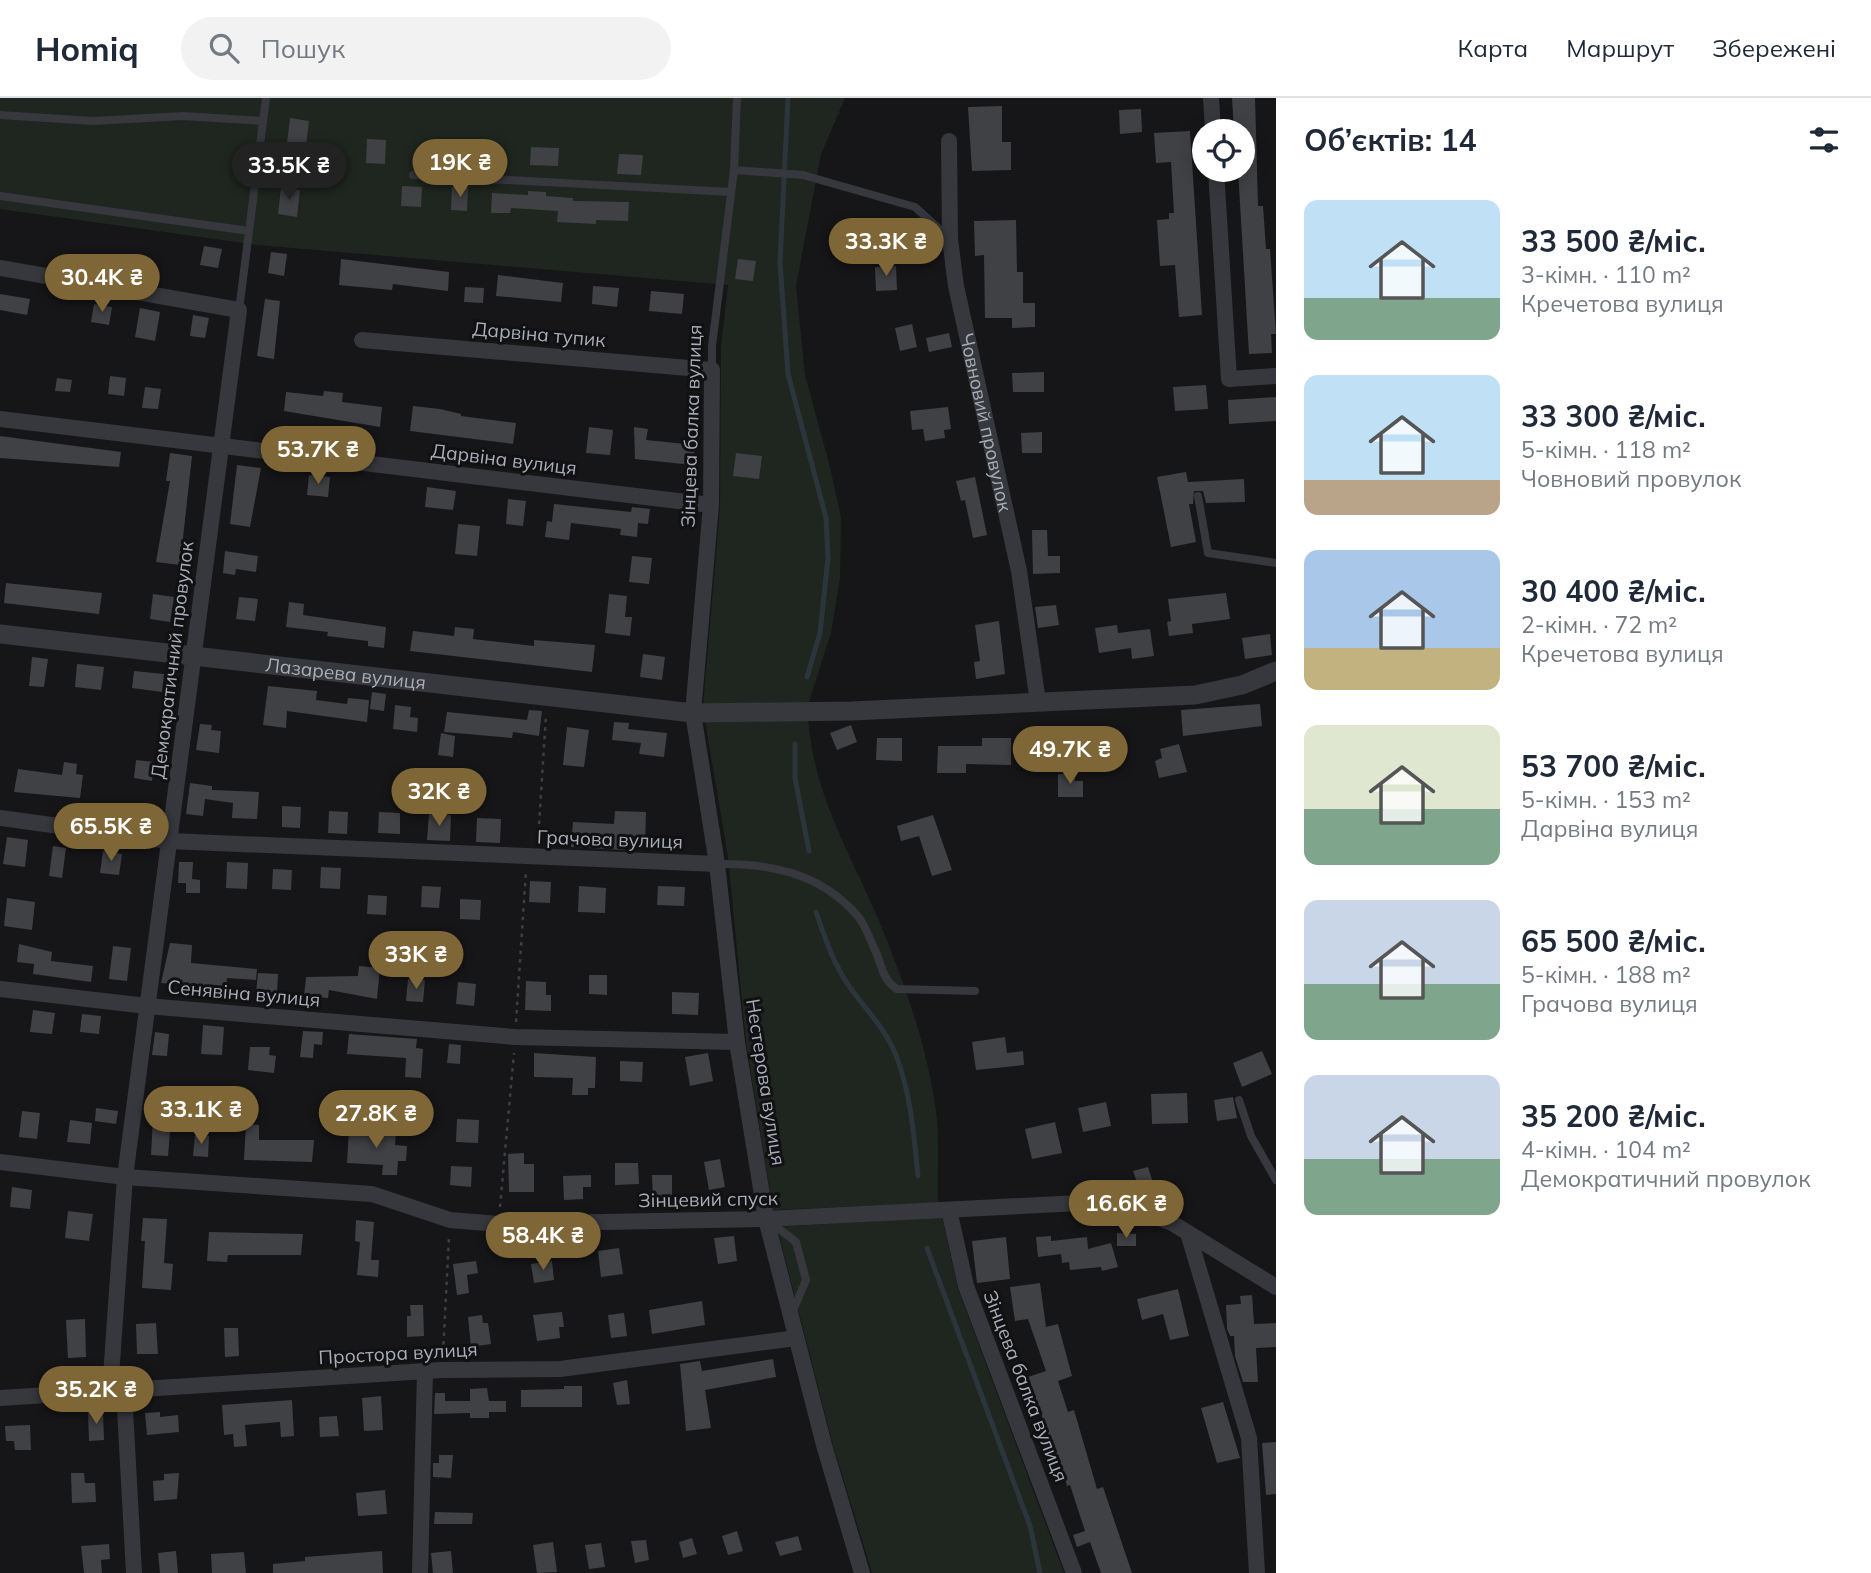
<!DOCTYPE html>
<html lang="uk">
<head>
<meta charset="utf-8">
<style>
	body { margin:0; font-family:Mulish,sans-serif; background:#f2f2f3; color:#1f2937; height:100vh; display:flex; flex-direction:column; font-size:26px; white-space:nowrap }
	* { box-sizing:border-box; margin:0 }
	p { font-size:23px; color:#747a83 }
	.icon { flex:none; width:38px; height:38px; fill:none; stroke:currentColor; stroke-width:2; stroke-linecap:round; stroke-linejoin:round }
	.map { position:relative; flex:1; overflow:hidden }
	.details { display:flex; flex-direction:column; background:#fff; width:595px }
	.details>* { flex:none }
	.tools { position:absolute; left:1192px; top:21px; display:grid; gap:14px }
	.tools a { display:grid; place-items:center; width:63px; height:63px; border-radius:50%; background:#fff; box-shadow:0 4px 18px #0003; font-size:35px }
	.price { position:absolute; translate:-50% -60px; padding:0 16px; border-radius:24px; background:#7e6636; color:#fff; font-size:23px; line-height:46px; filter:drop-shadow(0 2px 4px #0008) }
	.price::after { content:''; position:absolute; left:50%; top:42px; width:21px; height:16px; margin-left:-10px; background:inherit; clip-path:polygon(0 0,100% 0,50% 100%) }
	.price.selected { background:#222; color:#fff }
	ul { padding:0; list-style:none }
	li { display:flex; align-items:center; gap:21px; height:175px; padding:0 28px }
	li span { display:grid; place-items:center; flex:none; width:196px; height:140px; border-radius:14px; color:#555 }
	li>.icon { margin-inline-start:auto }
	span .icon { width:84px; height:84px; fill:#fffc; stroke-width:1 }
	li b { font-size:30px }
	h2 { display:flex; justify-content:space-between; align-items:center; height:84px; padding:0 28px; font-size:30px }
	header { display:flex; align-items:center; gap:42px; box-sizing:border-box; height:98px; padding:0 35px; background:#fff; border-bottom:2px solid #e0e1e3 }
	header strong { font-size:33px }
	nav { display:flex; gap:38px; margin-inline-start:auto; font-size:24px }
	.search { width:490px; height:63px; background:#f2f2f3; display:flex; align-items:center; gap:18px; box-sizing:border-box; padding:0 24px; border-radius:38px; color:#747a83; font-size:26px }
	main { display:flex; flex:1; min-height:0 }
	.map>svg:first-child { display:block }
	.green { fill:#1e261f }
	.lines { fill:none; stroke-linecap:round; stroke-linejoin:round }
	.stream { stroke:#2c353c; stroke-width:5 }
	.building { fill:#404145 }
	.path { stroke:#3d3f44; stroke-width:2.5; stroke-dasharray:3.5 5; stroke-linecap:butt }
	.service { stroke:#37383d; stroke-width:8 }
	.minor { stroke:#37383d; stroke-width:16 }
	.tertiary { stroke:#37383d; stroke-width:19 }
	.labels { text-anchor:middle; stroke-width:6; stroke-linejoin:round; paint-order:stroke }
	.street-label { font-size:19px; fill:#a8adb8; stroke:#111113 }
</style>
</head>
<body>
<header>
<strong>Homiq</strong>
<div class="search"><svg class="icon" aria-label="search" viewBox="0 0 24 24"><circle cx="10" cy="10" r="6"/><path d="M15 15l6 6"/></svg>Пошук</div>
<nav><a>Карта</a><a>Маршрут</a><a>Збережені</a></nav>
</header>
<main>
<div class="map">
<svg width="1276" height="1475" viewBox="0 0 1276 1475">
	<rect width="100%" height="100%" fill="#161618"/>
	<!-- green -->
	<path class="green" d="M0,0H845L821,56L796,188L805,277L830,369L841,419L840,480L831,535L808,607L703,608L720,409L721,249L728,187L257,147L0,111Z
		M808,620C815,708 858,766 888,845C909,899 929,957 936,1014C940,1044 937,1075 938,1105L773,1112L746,944L728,759L705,623Z
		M942,1119L958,1191L1064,1475H872L833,1347L777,1129Z"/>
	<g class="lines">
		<!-- stream -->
		<path class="stream" d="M788,0L780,164L788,276L826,420L828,460L820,535L807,579
			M795,646V680L809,753
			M816,814C825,840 833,865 849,888C866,912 887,932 897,960C911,998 914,1038 918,1078
			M927,1150L1030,1428L1040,1475"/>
	</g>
	<!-- building -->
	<path class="building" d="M1232,0H1255L1258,108H1263L1266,151H1270L1276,236H1271L1272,255L1249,256L1238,72H1242V33H1234Z
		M1002,8V44H1011V72L972,73L968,9Z
		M1141,11L1142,34L1120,36L1119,12Z
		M290,20L309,23L305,56L286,54Z
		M1190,33L1202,217L1179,219L1175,167L1160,168L1157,122L1169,121V115H1174L1171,64L1156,65L1154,35Z
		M367,41L386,42L385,66L366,65Z
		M531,49L559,50L558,68L530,67Z
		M619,56L643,57L641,77L617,76Z
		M402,88L422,89L421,109L401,108Z
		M452,89L468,90L467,113L451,112Z
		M281,90L300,92L297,119L278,116Z
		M528,93L546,94V98L573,100V103L629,104L628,123L596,122V126L557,124L558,113L511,110L510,115H491L492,95L528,97Z
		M1016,122L1017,174H1023V205H1035V229L1012,230V220H985L984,157L975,158L974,123Z
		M204,148L222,151L218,170L200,167Z
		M271,154L287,156L284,178L268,175Z
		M341,161L449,174L448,193L393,186L392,192L339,187Z
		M738,161L756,163L753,183L735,181Z
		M896,168L897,192L876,193L875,169Z
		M498,177L563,185L561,204L496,198Z
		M593,188L619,190L617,209L592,206Z
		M465,189L484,190L483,205L464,204Z
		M651,193L684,196L682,216L649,213Z
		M0,196L30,201L27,217L0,212Z
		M265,201L280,203L274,261L257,258Z
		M94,206L112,209L109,227L91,224Z
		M140,210L160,214L155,243L135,239Z
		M193,217L209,220L205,240L190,238Z
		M912,226L917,249L900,253L895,230Z
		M949,235L952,249L929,254L926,240Z
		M1044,274V294H1013L1012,275Z
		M110,278L126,280L124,298L108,296Z
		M57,280L72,282L70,294L55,293Z
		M1206,287L1208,311L1175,313L1173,289Z
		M145,289L161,291L158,311L142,310Z
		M324,293L343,295L342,304L382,309L380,329L284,313L286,294L323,298Z
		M1276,299V323L1229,326L1228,302Z
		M413,308L440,311L461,316V318L516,325L513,346L410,333Z
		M948,309L951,331L944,332L945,340L925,343L923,331L912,332L910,313Z
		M589,329L613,332L610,357L586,355Z
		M634,329L648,331L646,342L695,347L693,367L635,361Z
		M1042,334V355H1022L1021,335Z
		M0,338L121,354L119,369L0,360Z
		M170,355L192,358L180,467L156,464L170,383H166Z
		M736,355L762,358L759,381L733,378Z
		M237,367L261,370L250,429L230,426Z
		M1186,374L1188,384L1244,381L1245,404L1206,405L1203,393H1194L1193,406H1189L1196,444L1171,449L1157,379Z
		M309,377L330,379L328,399L307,397Z
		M975,379L987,437L973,440L965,402L961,403L956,383Z
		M427,389L456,393L453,412L425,409Z
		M508,401L526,403L523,428L506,426Z
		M554,406L631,414L632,409L650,411L648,426L638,425L637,439L620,437L621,431L571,425L569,442L545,439L547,423L552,424Z
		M458,426L480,428L477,458L455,456Z
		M1032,432H1047L1048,458H1060V475L1033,476Z
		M225,453L258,458L256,474L236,471L235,477L223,475Z
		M632,458L652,460L649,486L629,484Z
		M6,485L102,495L99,516L4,505Z
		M1226,495L1230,521L1192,526L1193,535L1169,538L1167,524L1171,523L1168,501Z
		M153,496L174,499L170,524L150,521Z
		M609,496L627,498L625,519H632L630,538L605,535Z
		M239,499L258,501L255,523L236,521Z
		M289,504L304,506L303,517L386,529L384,550L368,548V543L327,538L328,534L286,529Z
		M1056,507L1059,527L1038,530L1035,509Z
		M999,523L1005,576L976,581L974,564L980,563L975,527Z
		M1117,527L1118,535L1150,531L1154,558L1132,561L1131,550L1099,555L1095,530Z
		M455,529L474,531L473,541L534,548V542L595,547L592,574L410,553L413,533L454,538Z
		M1270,536L1272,557L1245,561L1242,540Z
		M643,556L665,559L662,582L640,579Z
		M32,559L48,561L44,589L29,588Z
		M77,566L104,569L101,592L75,589Z
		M134,573L164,576L162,594L132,590Z
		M268,588L317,593L316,602L347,606L348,600L369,602L367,624L287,613L286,630L263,627Z
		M372,594L386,596L384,613L370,611Z
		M1260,606L1262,628L1183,638L1181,612Z
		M395,607L411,609L410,619L418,620L417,634L393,631Z
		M529,612L542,613L539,638L513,634L512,640L444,634L447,614L527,622Z
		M614,624L629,625L628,631L667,635L664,659L639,656L641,645L612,642Z
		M200,626L212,627L211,632L221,633L219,655L196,652Z
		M851,627L857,644L837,652L830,635Z
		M567,629L589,632L584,669L563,667Z
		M441,635L455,638L453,659L438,657Z
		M877,640H902V663L876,662Z
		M982,640H1011V667L966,666V675H937L938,648H982Z
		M1179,646L1187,674L1159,680L1155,663L1162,660L1160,651Z
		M136,662L154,664L152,683L134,680Z
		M64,664L77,666L76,676L83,677L80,700L14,694L18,671L62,677Z
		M1058,676H1075V683H1083V699H1058Z
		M190,685L212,688V692L259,694L257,721L232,720L233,705L205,701L203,718L186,716Z
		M282,708L301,709L300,730L282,729Z
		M329,713L348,714L347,736L328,735Z
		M615,713L646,714L645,748L625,747V752L571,749L573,724L614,726Z
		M379,714L400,715V736L378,735Z
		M429,716L451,717L450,743L427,742Z
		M933,717L952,772L932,778L919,738L901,743L897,728Z
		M477,720L501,721L500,745L476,744Z
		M7,739L28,742L25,769L3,766Z
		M53,748L66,750L62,780L49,778Z
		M103,753L122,756L119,777L100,775Z
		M179,764H193L192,781L200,782V795H186V785H178Z
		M227,764L248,765L247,791L226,790Z
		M321,769L341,770L340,791L320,790Z
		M273,771L292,772L291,792L272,791Z
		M530,783L551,784L550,805L529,804Z
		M422,788L441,789L439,810L421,809Z
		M579,788L606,790L605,815L578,814Z
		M658,788L685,789L684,808L657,807Z
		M368,797L387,798L386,817L367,816Z
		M7,800L35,804L32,832L4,828Z
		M460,801L481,802L480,822L460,821Z
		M170,845L192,847L191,865L257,871L256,882L227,880L226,892L161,885Z
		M19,846L52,854L51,863L93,868L91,884L33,876L34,866L17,864Z
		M113,848L131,850L127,883L109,881Z
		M359,868L380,870L377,901L329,892L328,900L304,898L306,879L358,878Z
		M258,875L278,876L277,896L256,894Z
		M589,877H607V897L589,896Z
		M408,881L425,882L423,904L406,903Z
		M526,883L546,884V897H551V913L525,912Z
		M458,884L476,886L474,908L456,906Z
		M672,894L699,895L698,917L672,916Z
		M33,912L55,915L52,936L30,934Z
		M82,916L101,918L99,936L80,934Z
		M203,927L224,929L222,957L201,956Z
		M303,933L323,934L322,947L314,946L313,960L300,959Z
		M155,934L169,936L167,958L152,957Z
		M349,936L417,941L416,950L423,951L421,980L405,979L406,960L347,956Z
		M1005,939L1007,955L1023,953L1024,967L976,972L972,944Z
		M449,946L461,947L460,966L447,965Z
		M250,949H270L269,957L276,958L274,975L248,972Z
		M1262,953L1272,976L1242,989L1233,965Z
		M534,955L596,959L595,990H588V997H572L573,980L534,979Z
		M708,955L713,983L690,988L685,959Z
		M620,963L643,964L642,984L620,983Z
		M1187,995L1188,1025L1152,1026L1151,996Z
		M1233,999L1237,1020L1217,1023L1214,1002Z
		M1106,1004L1111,1028L1083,1034L1078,1010Z
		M96,1010L118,1013L116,1026L95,1023Z
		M22,1013L40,1015L37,1041L19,1039Z
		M153,1020L171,1021L168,1058L151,1057Z
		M457,1021L479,1022L478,1045L456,1044Z
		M70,1022L92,1025L90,1046L67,1044Z
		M1055,1024L1062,1055L1032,1061L1025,1031Z
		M246,1026L259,1027V1042H314L312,1064L244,1062Z
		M349,1031L396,1034L395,1047L407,1048L406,1063H398L397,1077H382L383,1067L347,1065Z
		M195,1037L209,1038L208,1059L193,1058Z
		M524,1055V1066H534V1094H509L508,1056Z
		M720,1061L725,1089L709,1092L704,1064Z
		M615,1065H638L639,1086L615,1087Z
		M451,1068L472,1069L471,1089L450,1087Z
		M1148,1069L1155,1091L1141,1096L1133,1073Z
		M591,1077V1089H583V1101L564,1102L563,1078Z
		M652,1077H672V1101H653Z
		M12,1089L32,1092L30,1111L10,1109Z
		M68,1113L93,1116L89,1143L65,1140Z
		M143,1120L167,1121L164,1165L173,1166L171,1192L142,1190L145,1143H141Z
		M356,1122L374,1124L371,1162H379L378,1179L357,1177L360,1144L355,1143Z
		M209,1134L303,1136L301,1157H228L227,1164L207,1163Z
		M1117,1135L1136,1136V1148H1117Z
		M734,1138L737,1163L718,1166L714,1140Z
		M1051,1138V1143L1087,1139L1088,1151L1111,1145L1118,1169L1102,1173L1101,1169L1070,1172L1069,1164L1062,1165L1061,1156L1038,1159L1036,1139Z
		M1006,1139L1010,1181L977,1185L972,1143Z
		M619,1150L623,1176L601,1179L598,1153Z
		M476,1163L478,1175L467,1177L469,1195L457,1197L453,1166Z
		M552,1163L554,1182L534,1185L531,1166Z
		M1040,1185L1046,1229L1058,1226L1072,1278L1058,1283L1068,1314L1074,1312L1097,1391L1103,1389L1132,1475H1101L1090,1444L1077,1449L1073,1437L1085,1433L1070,1387L1067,1388L1062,1371L1050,1375L1046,1362L1056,1358L1028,1279L1046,1273L1028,1221L1015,1223L1010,1189Z
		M1178,1191L1189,1238L1170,1242L1163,1216L1142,1222L1137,1201Z
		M1252,1197L1254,1226L1276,1225V1249L1256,1250L1258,1284H1243L1235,1258L1234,1238H1230L1227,1231L1226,1207L1241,1206L1240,1198Z
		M702,1203L705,1227L652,1236L649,1212Z
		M410,1207H423L424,1238L407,1239V1218H411Z
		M562,1214L564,1229H559L560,1240L537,1243L533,1217Z
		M624,1215L627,1238L611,1240L608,1217Z
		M482,1217L483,1225H488L491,1246L471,1249L468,1219Z
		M85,1221L86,1259L68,1260L66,1222Z
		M156,1225L158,1256H137L136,1226Z
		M224,1230H238L239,1258L225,1259Z
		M773,1261L776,1279L705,1292L711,1330L686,1333L680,1266L700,1263L702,1273Z
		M627,1282L630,1306L617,1307L613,1285Z
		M564,1288H582V1309H521V1292L564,1291Z
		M487,1290L489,1303H506V1314H489V1320H470V1315L434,1316L435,1295H445V1303H470V1291Z
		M381,1298L383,1332L364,1333L362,1300Z
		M292,1302L294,1338L281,1339L280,1324L245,1327L247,1348L234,1349L233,1336L224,1337L222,1307Z
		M1223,1304L1240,1360L1217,1365L1201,1310Z
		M88,1313H103L104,1342L89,1343Z
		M160,1314V1319L178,1317L179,1334L147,1337L145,1315Z
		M337,1318L339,1338L320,1339L319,1319Z
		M30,1327L31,1352H15L14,1343H6L5,1328Z
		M1276,1344V1396L1266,1397L1262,1345Z
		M439,1357H453L451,1380L433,1379V1365H439Z
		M71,1375H84L85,1385H95L96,1404L72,1405Z
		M179,1375L177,1401L154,1403L153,1383L164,1382V1376Z
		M385,1392L387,1416L358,1418L356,1395Z
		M435,1414L473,1415L472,1426H434Z
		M737,1433L743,1453L728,1457L722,1438Z
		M798,1438L802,1452L780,1458L775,1444Z
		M692,1440L697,1456L683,1460L679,1444Z
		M646,1442L649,1462L635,1465L631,1443Z
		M553,1444L557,1474L537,1475L533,1447Z
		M601,1445L605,1469L589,1471L585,1447Z
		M109,1446L110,1461L101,1462L102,1475H84L81,1448Z
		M176,1453L178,1475H160L158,1455Z
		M382,1453L383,1475H273V1466L305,1463V1459Z
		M451,1453L453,1475H433L431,1455Z
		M244,1454L246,1475H212L211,1456Z"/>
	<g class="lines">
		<!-- path -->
		<path class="path" d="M538,743L546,617
			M516,924L526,773
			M500,1109L514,955
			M443,1255L449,1139"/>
		<!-- service -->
		<path class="service" d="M0,17L93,23L183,18L263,23
			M734,72L803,77L915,109L948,139
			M413,77L731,94
			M0,98L249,133
			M239,212L266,0
			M712,272V248L734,72L737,0
			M1198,398L1208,455L1276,465
			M717,766C770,765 819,775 856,816C864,824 869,839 874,850C882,865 881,881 897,891L975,893
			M1239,1002L1251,1038L1276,1082
			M769,1123L796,1144L806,1182L792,1215"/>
		<!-- minor -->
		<g class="minor">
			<path d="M1211,0L1213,33"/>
			<path id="s1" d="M949,43L950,141L956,188L1019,473L1038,604"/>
			<path d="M1216,72L1229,281L1276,278"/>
			<path d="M0,170L239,212L125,1079L110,1293"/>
			<path d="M362,242L712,272L711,407L693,615L717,766L737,944L766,1121L824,1347L862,1475"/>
			<path d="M0,321L711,407"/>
			<path d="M0,720L169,743L717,766"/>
			<path d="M0,891L147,908L515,939L737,944"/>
			<path d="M0,1064L125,1079L372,1096L450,1122L499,1126L766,1121L1079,1105L1136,1110L1172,1125L1276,1189"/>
			<path d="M949,1112L966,1188L1074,1475"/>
			<path d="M1188,1135L1249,1340L1257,1475"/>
			<path d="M124,1293L134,1475"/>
			<path d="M0,1300L442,1272L560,1271L796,1240"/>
			<path d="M420,1475L425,1273"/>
		</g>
		<!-- tertiary -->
		<path class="tertiary" id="s2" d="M0,536L693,615L852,613L1195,597L1242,587L1276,573"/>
	</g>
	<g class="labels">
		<!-- street labels -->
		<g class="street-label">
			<text transform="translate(539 236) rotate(5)" y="7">Дарвіна тупик</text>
			<text dy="7" stroke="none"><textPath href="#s1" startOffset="285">Човновий провулок</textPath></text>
			<text transform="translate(691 328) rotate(-88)" y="7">Зінцева балка вулиця</text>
			<text transform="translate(504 361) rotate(7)" y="7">Дарвіна вулиця</text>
			<text transform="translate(172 562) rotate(-83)" y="7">Демократичний провулок</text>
			<text dy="7" stroke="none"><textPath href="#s2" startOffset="348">Лазарева вулиця</textPath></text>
			<text transform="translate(610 741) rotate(2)" y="7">Грачова вулиця</text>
			<text transform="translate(244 895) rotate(5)" y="7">Сенявіна вулиця</text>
			<text transform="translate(766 984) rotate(81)" y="7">Нестерова вулиця</text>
			<text transform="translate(708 1101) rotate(-1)" y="7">Зінцевий спуск</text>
			<text transform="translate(398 1255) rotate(-3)" y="7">Простора вулиця</text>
			<text transform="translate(1026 1288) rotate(69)" y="7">Зінцева балка вулиця</text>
		</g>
	</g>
</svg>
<div class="tools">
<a><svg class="icon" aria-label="locate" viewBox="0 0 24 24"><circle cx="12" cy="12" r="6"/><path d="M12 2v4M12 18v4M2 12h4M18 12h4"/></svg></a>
</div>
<b class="price" style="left:460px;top:101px">19K ₴</b>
<b class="price selected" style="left:289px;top:104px">33.5K ₴</b>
<b class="price" style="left:886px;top:180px">33.3K ₴</b>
<b class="price" style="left:102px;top:216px">30.4K ₴</b>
<b class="price" style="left:318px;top:388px">53.7K ₴</b>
<b class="price" style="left:1070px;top:688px">49.7K ₴</b>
<b class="price" style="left:439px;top:730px">32K ₴</b>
<b class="price" style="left:111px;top:765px">65.5K ₴</b>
<b class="price" style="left:416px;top:893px">33K ₴</b>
<b class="price" style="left:201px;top:1048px">33.1K ₴</b>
<b class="price" style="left:376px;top:1052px">27.8K ₴</b>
<b class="price" style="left:1126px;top:1142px">16.6K ₴</b>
<b class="price" style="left:543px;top:1174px">58.4K ₴</b>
<b class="price" style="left:96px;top:1328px">35.2K ₴</b>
</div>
<section class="details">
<h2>Об’єктів: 14<svg class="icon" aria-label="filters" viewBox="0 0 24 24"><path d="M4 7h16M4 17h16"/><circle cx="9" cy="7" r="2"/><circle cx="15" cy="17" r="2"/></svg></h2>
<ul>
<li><span style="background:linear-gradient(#bfe0f5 70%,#7fa58c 0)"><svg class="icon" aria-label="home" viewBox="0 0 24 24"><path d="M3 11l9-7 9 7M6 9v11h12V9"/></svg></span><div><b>33 500 ₴/міс.</b><p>3-кімн. · 110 m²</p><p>Кречетова вулиця</p></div></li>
<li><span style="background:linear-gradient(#bfe0f5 75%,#b9a48a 0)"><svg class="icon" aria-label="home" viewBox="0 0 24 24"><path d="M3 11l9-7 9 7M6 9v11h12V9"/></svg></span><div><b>33 300 ₴/міс.</b><p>5-кімн. · 118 m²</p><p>Човновий провулок</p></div></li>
<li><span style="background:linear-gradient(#a9c7e8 70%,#c2b280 0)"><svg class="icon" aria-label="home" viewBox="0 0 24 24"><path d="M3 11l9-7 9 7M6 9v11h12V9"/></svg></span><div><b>30 400 ₴/міс.</b><p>2-кімн. · 72 m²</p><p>Кречетова вулиця</p></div></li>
<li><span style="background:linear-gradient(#dfe7d0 60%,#7fa58c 0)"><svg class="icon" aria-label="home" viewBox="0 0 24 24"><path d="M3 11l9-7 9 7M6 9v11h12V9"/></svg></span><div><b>53 700 ₴/міс.</b><p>5-кімн. · 153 m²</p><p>Дарвіна вулиця</p></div></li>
<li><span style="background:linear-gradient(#c9d6e8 60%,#7fa58c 0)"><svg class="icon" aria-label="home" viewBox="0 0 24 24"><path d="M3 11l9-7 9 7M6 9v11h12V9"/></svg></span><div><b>65 500 ₴/міс.</b><p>5-кімн. · 188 m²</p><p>Грачова вулиця</p></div></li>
<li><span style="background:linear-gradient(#c9d6e8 60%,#7fa58c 0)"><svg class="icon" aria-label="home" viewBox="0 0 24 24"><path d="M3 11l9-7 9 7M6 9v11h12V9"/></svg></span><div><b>35 200 ₴/міс.</b><p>4-кімн. · 104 m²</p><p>Демократичний провулок</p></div></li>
</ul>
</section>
</main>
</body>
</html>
